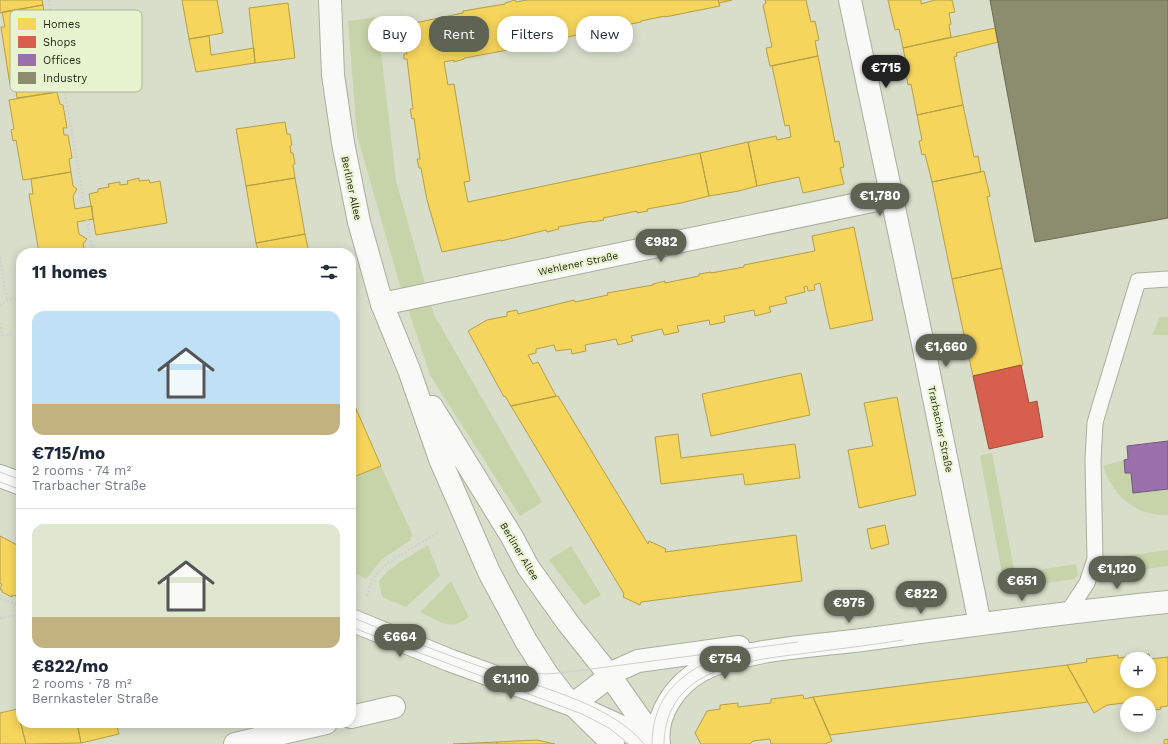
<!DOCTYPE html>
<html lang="en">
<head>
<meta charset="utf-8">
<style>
	body { margin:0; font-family:"Work Sans",sans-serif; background:#f2f2f3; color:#1f2937; height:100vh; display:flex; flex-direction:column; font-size:15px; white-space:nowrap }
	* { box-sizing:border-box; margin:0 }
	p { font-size:13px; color:#747a83 }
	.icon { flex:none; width:22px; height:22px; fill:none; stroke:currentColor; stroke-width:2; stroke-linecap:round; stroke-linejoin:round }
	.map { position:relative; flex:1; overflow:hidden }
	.drawer { position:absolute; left:16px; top:248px; width:340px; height:480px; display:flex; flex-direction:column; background:#fff; border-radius:16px; box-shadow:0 2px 10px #0003 }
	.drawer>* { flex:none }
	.hud { position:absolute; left:368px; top:16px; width:380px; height:36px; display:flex; gap:8px }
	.tools { position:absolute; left:1120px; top:652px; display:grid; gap:8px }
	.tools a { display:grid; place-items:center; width:36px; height:36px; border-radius:50%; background:#fff; box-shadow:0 2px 10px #0003; font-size:20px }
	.price { position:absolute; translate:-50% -34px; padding:0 9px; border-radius:14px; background:#5f6354; color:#fff; font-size:13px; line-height:26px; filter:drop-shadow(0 1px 2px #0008) }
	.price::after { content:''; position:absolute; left:50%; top:24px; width:12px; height:9px; margin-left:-6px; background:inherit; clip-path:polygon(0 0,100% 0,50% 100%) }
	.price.on { background:#222; color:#fff }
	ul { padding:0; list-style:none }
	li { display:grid; align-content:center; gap:8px; height:212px; padding:0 16px }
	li+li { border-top:1px solid #e0e1e3 }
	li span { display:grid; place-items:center; height:124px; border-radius:12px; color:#555 }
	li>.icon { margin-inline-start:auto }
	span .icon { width:72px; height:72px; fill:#fffc; stroke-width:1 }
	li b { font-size:17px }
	h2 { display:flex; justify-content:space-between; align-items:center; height:48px; padding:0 16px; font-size:17px }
	.tag { padding:0 14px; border-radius:16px; background:#fff; box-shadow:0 2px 10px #0003; font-size:14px; line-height:36px }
	.tag.on { background:#5f6354; color:#fff }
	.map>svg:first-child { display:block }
	.green { fill:#c7d3a9 }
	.homes { fill:#f6d55c; stroke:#b59f46; fill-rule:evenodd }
	.shops { fill:#d6604d; stroke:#9f4d3c }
	.offices { fill:#9970ab; stroke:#74587e }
	.industry { fill:#8c8c6e; stroke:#6b6c53 }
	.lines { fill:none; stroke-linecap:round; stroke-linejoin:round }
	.lane-casing { stroke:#a9ae9e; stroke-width:17 }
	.street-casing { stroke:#a9ae9e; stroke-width:24 }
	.secondary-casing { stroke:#a9ae9e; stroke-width:24 }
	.primary-casing { stroke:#a9ae9e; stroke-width:24 }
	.path { stroke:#d0d2cc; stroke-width:2.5; stroke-dasharray:2 2; stroke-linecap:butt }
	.lane { stroke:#f9faf7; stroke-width:15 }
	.street { stroke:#f9faf7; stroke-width:22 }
	.secondary { stroke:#f9faf7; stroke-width:22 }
	.primary { stroke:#f9faf7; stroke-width:22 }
	.tram { stroke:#cfd0ca; stroke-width:1 }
	.labels { text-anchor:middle; stroke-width:4; stroke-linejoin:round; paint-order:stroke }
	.street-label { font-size:10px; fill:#1e2114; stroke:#e8f3cf }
	.key { fill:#e8f3cf; stroke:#abb497; stroke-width:1 }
	.key-label { font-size:11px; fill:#1e2114 }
</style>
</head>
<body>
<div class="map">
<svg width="1168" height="744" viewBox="0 0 1168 744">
	<rect width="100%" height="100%" fill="#d8deca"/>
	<!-- green -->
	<path class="green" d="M377,17L396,181L434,315L542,502L520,516L430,375L399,282L357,135L348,21Z
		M1160,317H1168V335H1152Z
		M992,453L1015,574L1076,564L1078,575L1074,579L1005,589L980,456Z
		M1124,460L1125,473H1131L1133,493L1168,489V515C1135,516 1113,496 1103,466Z
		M381,466L413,536L410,538L411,540L382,559L366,579L351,571V479Z
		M428,545L440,576L406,607L382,597L379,581L387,572L400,562Z
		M571,546L601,595L584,605L549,560Z
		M1168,550V566L1133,571L1131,560L1117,563L1116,557Z
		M451,581L469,617C450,632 440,621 420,612Z"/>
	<!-- homes -->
	<path class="homes" d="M0,0H42L43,5L0,13Z
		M182,0H217L223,33L189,39Z
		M515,0L516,2L527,0H718L720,6L665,17V16L641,21V22L621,26V25L532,45L531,43L508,48V50L464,58V59L454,62V60L444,62L448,85L454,84L470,181L464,182L468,202L700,153L709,196L681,203L647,209L648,211L637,213V211L603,218L604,220L592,222V221L558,227L559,229L547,232L546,230L501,241V240L442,252L427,200L421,168H419L417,159H420L414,118L412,119L410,109H413L407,59H404V54H407L405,25L463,13V11L505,4V3Z
		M718,0H732L719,3Z
		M765,0H806L811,22L815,21L819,40L815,41L818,56L770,66L766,48L772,47L763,5L766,3Z
		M888,0H921V4L935,0H952L955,12L949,13L951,24L949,25L951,37L903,48L899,29L895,30Z
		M288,3L295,58L255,63L249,8Z
		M43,5L45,20L50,23L44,30L46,43L63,41L65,53L49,55L50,67L59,73L55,77L57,92L17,98L15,84L10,85L1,27H5L2,12Z
		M995,28L998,42L956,53L957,56L954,57L963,105L917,115L911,84L908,85L906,73L908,72L903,48Z
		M209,36L211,55L254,48L255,63L196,72L189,39Z
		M818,56L835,142L839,141L844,167L840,168L844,184L803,193L799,177L757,186L748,142L776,136L777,140L791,137L789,125L785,126L772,66Z
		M57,92L60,104L63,105L67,128H63L64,135H68L72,158L69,159L71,172L23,180L16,140L13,141L11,130L14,129L9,100Z
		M963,105L974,157L978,156L981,172L932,182L925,154L922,155L919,141L922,140L917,115Z
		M285,122L287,134H290L292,145L290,146L291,153H293L295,164L293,165L295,178L246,186L236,129Z
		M748,142L757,186L739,191L709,196L700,153Z
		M984,171L990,196L987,197L1002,268L952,279L932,182Z
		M71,172L73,186L77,189L73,196L75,209L92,206L93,219L77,222L79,234L87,239L83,244L85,253H39L29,194H33L31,179Z
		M139,178V181L149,180L150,183L160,181L167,223L96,235L89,194L98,192V189L109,187L108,184L120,182V185L128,184L127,181Z
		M295,178L305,234L256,243L246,186Z
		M854,227L873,320L830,329L820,283L814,285L815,290L808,291L807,286L804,287L805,292L785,297L787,303L769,307L771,312L755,316L754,310L724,316L725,322L710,325L709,320L677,326L679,332L664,335L662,329L631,336L633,341L618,345L616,339L585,345L586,351L572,354L571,349L556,351L554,345L536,349V353L528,355L533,364L538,362L556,396L511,406L505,396L504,397L468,331L487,320L507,316V312L517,310L518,314L574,300L575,302L608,295L607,293L653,285V284L665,281V283L699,276V274L711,272V273L744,267V265L815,251L812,236Z
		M305,234L309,253H259L256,243Z
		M1002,268L1023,365L973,376L952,279Z
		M801,373L810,415L711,436L702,394Z
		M351,394L357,411L351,414Z
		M558,396L648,544L649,541L666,549L665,552L796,535L802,581L641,602L640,605L623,597L624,594L511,406Z
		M897,397L916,495L859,508L848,450L873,446L864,403Z
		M357,411L381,466L351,478V414Z
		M678,434L681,458L795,444L800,478L745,485L743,474L661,484L655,437Z
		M885,525L889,544L871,549L867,529Z
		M0,536L21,547V592L18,591L16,596L12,595V597L2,592V590L0,589L2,584L0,583Z
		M1149,654L1150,659L1168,657V706L1160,707L1161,709L1149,711V703L1133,702L1107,705L1094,713L1067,665L1087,662L1086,659L1118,655V658ZM1127,659H1149V681H1127Z
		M1067,665L1088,702L830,735L813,697Z
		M803,695L804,699L813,697L832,741L825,744H771L770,739L753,741L750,744H701L695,733L707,711L720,709V705L738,703V707L771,703V699Z
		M21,708V723H77L81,743L26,744L17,709Z
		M17,709L26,744H0V713Z
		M77,723H116L119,734L81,743Z
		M1168,739V744H1164V740Z
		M537,740L555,744H497V742Z
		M497,742V744H453Z"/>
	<!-- shops -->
	<path class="shops" d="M1021,365L1029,403L1037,401L1043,437L989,449L973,376Z"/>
	<!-- offices -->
	<path class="offices" d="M1168,441V489L1133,493L1131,473H1125L1124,460L1128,459L1127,446Z"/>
	<!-- industry -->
	<path class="industry" d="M990,0H1168V218L1035,242Z
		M925,583L927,601L904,604L902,585Z"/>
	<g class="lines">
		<defs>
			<path id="lane" d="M1067,613L1087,583L1095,559L1093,460L1095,423L1099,409L1138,281L1168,279"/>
			<path id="street" d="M850,0L924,349L980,624
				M382,304L891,197
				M572,705L618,670L638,661L739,647
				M351,717L394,707
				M235,744L326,723
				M659,744C655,714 676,684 702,670C743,649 816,646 862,640C964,626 1066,612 1168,602"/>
			<path id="secondary" d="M0,476L21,484
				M351,620L449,660L572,705"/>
			<path id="primary" d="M330,0L333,75L343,143L359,222L382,304L409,370L440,459L489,572L526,641L547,674L564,696L613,744
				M432,407L512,537L528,567L568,623L610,676L658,744
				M587,711L624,728L647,744"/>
		</defs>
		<!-- lane casing -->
		<use href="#lane" class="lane-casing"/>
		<!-- street casing -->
		<use href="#street" class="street-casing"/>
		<!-- secondary casing -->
		<use href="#secondary" class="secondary-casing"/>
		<!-- primary casing -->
		<use href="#primary" class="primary-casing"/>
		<!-- path -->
		<path class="path" d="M49,0L56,42
			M58,54L85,207
			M87,220L93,253
			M0,257L7,300
			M0,306L7,300L21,298
			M0,323L2,335L11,334
			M367,596L372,580L386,564L437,533
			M0,598L21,606
			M0,618L21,615
			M176,723L177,725
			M132,724L137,723"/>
		<!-- lane -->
		<use href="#lane" class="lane"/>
		<!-- street -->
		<use href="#street" class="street"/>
		<!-- secondary -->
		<use href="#secondary" class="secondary"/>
		<!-- primary -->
		<use href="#primary" class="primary"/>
		<!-- tram -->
		<path class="tram" d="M0,472L21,480
			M0,482L21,490
			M351,617C393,634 436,651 479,666C528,684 611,702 644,744
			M351,627L582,714L609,728L629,744
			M508,672L547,674L568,672L798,642
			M652,744C652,698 679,673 719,657
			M664,744C665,666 748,661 807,653C839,649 871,645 903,640"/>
	</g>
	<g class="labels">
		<!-- street labels -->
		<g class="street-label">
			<text transform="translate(352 188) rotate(78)" y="4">Berliner Allee</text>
			<text transform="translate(578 263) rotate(-12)" y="4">Wehlener Straße</text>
			<text transform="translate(941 429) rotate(78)" y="4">Trarbacher Straße</text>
			<text transform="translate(520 551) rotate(59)" y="4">Berliner Allee</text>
		</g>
	</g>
	<!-- legend -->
	<rect x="10" y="10" width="132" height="82" rx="6" class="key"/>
	<rect x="18" y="18" width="18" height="12" fill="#f6d55c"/>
	<rect x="18" y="36" width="18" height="12" fill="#d6604d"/>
	<rect x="18" y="54" width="18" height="12" fill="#9970ab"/>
	<rect x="18" y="72" width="18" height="12" fill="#8c8c6e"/>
	<g class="key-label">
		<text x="43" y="28">Homes</text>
		<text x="43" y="46">Shops</text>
		<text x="43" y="64">Offices</text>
		<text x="43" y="82">Industry</text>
	</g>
</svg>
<div class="tools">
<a>+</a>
<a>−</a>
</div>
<b class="price on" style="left:886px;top:89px">€715</b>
<b class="price" style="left:880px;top:217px">€1,780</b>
<b class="price" style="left:661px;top:263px">€982</b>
<b class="price" style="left:946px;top:368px">€1,660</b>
<b class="price" style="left:1117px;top:590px">€1,120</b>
<b class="price" style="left:1022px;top:602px">€651</b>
<b class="price" style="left:921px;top:615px">€822</b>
<b class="price" style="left:849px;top:624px">€975</b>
<b class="price" style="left:400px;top:658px">€664</b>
<b class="price" style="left:725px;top:680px">€754</b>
<b class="price" style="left:511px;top:700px">€1,110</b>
<div class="hud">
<a class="tag">Buy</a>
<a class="tag on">Rent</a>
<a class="tag">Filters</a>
<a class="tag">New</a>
</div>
<section class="drawer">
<h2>11 homes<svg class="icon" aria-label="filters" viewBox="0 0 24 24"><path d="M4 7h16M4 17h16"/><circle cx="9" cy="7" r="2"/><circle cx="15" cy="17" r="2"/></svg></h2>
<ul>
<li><span style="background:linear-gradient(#bfe0f5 75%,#c2b280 0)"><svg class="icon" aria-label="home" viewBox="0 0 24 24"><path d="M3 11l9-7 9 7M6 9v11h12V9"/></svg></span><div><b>€715/mo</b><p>2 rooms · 74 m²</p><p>Trarbacher Straße</p></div></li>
<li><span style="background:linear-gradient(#dfe7d0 75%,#c2b280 0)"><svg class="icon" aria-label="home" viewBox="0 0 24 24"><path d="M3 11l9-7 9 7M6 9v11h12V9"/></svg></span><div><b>€822/mo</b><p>2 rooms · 78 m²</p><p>Bernkasteler Straße</p></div></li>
</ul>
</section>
</div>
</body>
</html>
